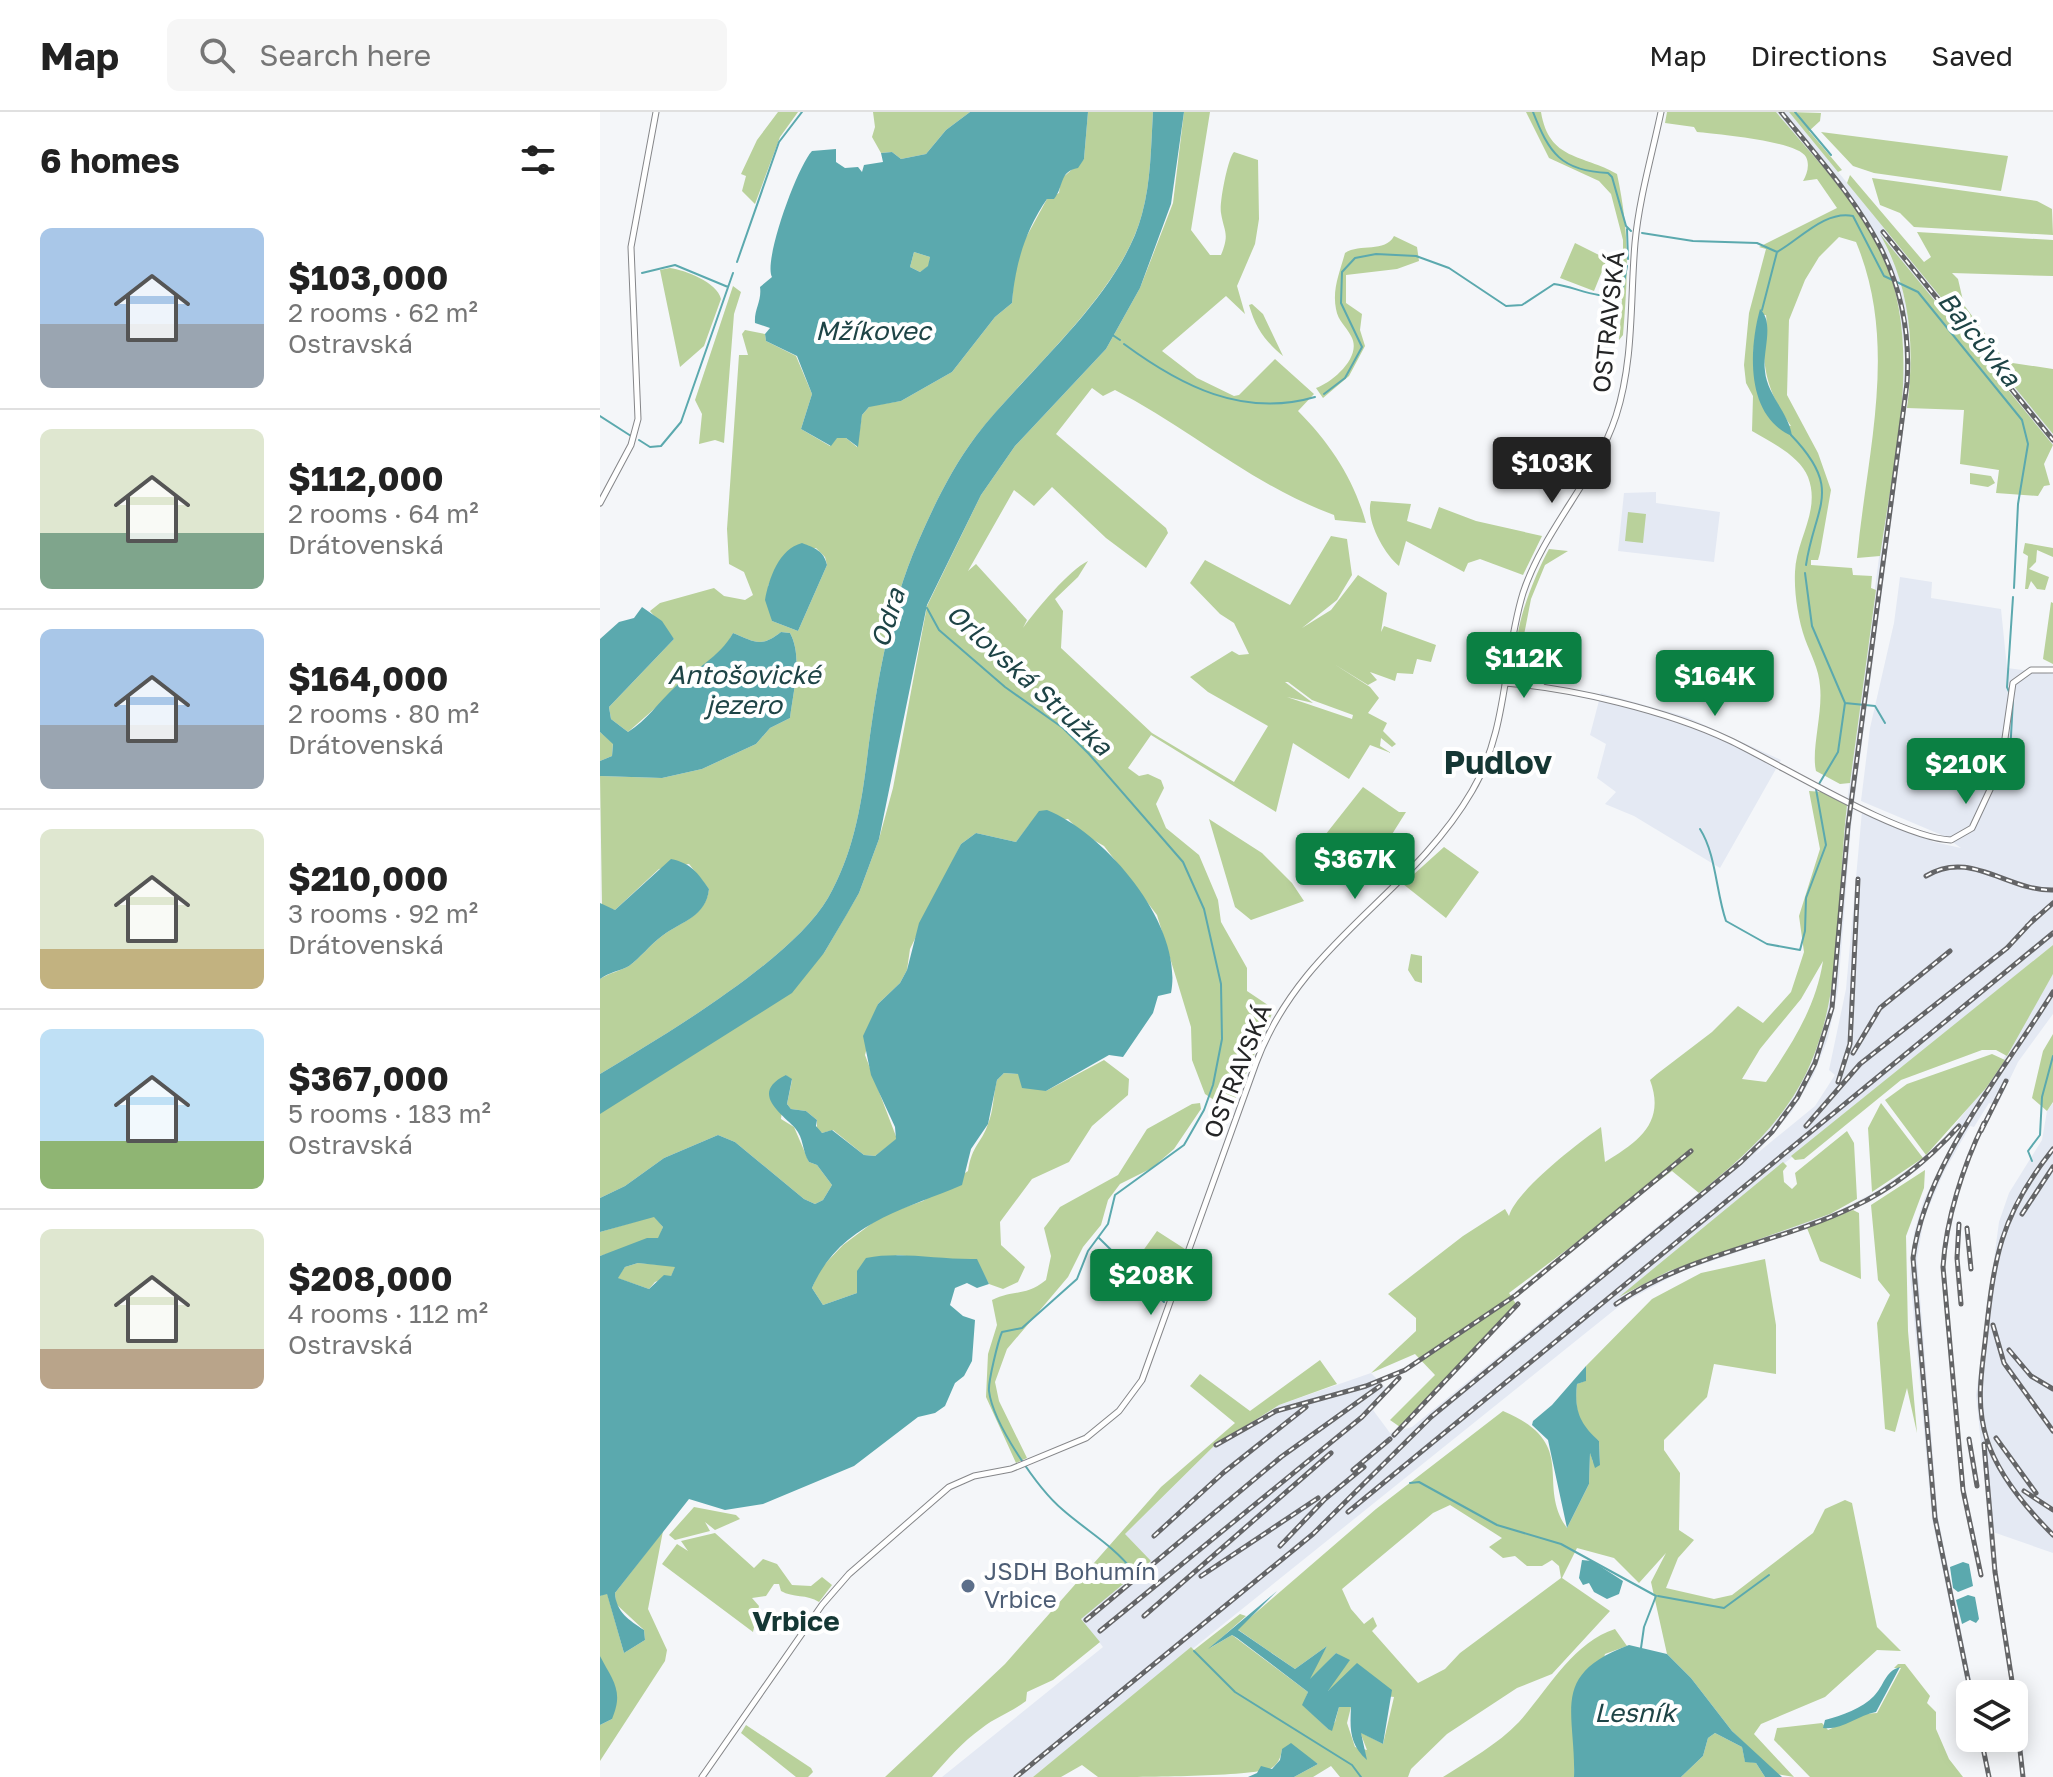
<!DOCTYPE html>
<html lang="en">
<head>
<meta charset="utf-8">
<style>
	body { margin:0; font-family:"Golos Text",sans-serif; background:#f6f6f6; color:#222; height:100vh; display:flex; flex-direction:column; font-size:30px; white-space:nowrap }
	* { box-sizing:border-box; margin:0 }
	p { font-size:26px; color:#767676 }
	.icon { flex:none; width:44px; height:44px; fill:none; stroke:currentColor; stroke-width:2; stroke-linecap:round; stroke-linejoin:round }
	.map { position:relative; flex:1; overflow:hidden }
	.drawer { display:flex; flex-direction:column; background:#fff; width:600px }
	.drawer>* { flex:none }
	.controls { position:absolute; left:1356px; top:1568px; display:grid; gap:16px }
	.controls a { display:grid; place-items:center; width:72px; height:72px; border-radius:12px; background:#fff; box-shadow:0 4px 20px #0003; font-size:40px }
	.price { position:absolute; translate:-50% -68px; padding:0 18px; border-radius:8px; background:#0b8043; color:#fff; font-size:26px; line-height:52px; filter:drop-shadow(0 2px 4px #0008) }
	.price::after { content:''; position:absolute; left:50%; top:48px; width:24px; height:18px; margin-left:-12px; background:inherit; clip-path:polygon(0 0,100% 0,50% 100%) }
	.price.active { background:#222; color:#fff }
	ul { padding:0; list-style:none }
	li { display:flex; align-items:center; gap:24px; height:200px; padding:0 40px }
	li+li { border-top:2px solid #e0e0e0 }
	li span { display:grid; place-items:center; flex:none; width:224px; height:160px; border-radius:12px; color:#555 }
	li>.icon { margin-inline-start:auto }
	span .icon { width:96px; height:96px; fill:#fffc; stroke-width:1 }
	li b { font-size:34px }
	h2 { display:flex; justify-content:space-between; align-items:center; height:96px; padding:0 40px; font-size:34px }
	header { display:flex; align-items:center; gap:48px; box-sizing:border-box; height:112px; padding:0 40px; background:#fff; border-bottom:2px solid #e0e0e0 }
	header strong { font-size:38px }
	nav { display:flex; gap:44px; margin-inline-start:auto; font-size:28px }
	.search { width:560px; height:72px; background:#f6f6f6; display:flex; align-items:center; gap:20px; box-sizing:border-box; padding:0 28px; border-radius:12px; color:#767676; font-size:30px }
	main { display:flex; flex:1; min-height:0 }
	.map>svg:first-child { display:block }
	.built { fill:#e4e9f3 }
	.green { fill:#b9d19b; fill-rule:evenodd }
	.water { fill:#5ba9ae; fill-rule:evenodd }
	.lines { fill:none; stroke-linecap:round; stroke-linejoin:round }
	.stream { stroke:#5ba9ae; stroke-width:2 }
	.secondary-casing { stroke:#858689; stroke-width:7 }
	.secondary { stroke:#fff; stroke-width:5 }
	.rail-casing { stroke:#646567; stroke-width:5 }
	.rail { stroke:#fff; stroke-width:2; stroke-dasharray:6; stroke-linecap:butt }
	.service-dot { fill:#5c6f8a; stroke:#fff; stroke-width:3 }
	.labels { text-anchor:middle; stroke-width:8; stroke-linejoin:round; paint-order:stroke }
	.street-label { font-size:24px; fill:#242526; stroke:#fff }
	.service-label { font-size:24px; fill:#4e5e75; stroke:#fff; text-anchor:start }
	.water-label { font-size:26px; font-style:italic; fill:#1e4446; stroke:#fff }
	.quarter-label { font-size:28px; font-weight:bold; fill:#153734; stroke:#fff }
	.district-label { font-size:32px; font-weight:bold; fill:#153734; stroke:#fff }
</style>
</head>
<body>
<header>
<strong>Map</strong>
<div class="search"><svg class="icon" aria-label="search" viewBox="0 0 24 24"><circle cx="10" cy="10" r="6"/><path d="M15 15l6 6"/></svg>Search here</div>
<nav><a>Map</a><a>Directions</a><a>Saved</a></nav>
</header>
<main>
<section class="drawer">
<h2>6 homes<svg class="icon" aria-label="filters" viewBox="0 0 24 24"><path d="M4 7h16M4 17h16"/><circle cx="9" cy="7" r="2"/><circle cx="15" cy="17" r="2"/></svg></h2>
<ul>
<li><span style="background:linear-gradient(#a9c7e8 60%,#9aa5b1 0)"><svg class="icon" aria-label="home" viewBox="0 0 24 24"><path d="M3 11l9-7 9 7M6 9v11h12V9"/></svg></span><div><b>$103,000</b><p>2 rooms · 62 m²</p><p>Ostravská</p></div></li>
<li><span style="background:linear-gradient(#dfe7d0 65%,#7fa58c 0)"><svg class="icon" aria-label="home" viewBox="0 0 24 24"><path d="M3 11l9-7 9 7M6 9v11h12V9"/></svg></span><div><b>$112,000</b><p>2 rooms · 64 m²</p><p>Drátovenská</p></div></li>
<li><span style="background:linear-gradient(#a9c7e8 60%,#9aa5b1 0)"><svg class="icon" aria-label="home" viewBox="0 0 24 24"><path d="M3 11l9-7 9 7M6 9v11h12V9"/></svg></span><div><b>$164,000</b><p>2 rooms · 80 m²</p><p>Drátovenská</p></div></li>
<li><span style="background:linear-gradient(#dfe7d0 75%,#c2b280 0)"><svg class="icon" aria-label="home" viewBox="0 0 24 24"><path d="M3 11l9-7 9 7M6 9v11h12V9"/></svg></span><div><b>$210,000</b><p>3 rooms · 92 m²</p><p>Drátovenská</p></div></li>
<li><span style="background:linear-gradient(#bfe0f5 70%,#8fb573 0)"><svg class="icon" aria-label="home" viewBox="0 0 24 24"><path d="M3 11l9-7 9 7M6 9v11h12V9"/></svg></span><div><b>$367,000</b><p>5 rooms · 183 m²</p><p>Ostravská</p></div></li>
<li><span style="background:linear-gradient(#dfe7d0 75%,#b9a48a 0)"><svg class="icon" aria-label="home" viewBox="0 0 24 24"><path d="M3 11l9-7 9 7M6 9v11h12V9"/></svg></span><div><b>$208,000</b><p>4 rooms · 112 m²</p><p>Ostravská</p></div></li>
</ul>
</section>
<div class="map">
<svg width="1453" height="1665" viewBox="0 0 1453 1665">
	<rect width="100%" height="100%" fill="#f4f6f9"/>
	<!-- built -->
	<path class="built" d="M1176,0H1189L1453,322V333L1283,127L1299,163L1308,201L1311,259L1251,715L1238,878L1228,926L1213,964L1192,999L1155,1043L1215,994L1235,963L1229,958L1246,877L1262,699L1334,730L1361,736L1344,724L1261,689L1270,616L1294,511L1300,465L1332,470L1331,486L1401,497L1407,556L1453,562V833L1020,1185L1078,1154L1238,1099L1277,1079L1313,1054L1343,1027L1391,968L1453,862V902L1418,950L1397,994L1389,991L1374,1015L1370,1014L1344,1060L1324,1106L1317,1147L1338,1406L1374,1582H1370V1590L1332,1407L1310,1162L1314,1121L1324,1087L1365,1012L1316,1059L1265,1092L1227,1109L1080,1160L1023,1191L433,1665H342L503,1535L481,1507L525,1422L615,1333L679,1293L771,1261L789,1279L773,1298L790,1321L812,1315L1141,1046L1178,1006L1212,950L1231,877L1244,714L1305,246L1298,188L1280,137L1262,106Z
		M1056,380V391L1120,400L1114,450L1018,439L1024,381Z
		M1001,581L1087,605L1181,648L1120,756L1034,704L1005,692L1016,680L997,666L1006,632L990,623Z
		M1453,991V1441L1390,1419L1376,1283L1399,1110L1409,1081L1442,1028L1447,999Z"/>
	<!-- green -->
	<path class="green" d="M178,0H198L180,25L155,92L142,79L146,64L141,62L157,28Z
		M273,0H370L346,18L326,42L301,47L292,40L281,41L272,25L275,15Z
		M488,0H553C551,33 551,70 542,102C521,182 427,258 376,324C352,356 334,393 318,430C289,496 276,575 267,647C261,696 253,742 228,786C192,848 63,924 0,962V867C9,861 20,859 29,854C40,846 50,833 62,824C82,809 105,805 109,777L89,752L59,757L15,798L2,794L0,664L62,666L102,657L156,632L170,616L190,606C193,580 203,545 190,521L181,520C161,536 155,530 133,521L127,533L28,620L11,607L9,595L74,527L50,499L60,491L114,476L124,484L145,488L153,483L144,460L129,452L127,417L139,243H148L142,222L145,218L165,222L166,229L196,244L212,282L201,317L230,334L236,326H246L257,335L262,303L270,294L301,289L352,260L395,205L412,191L415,154L423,131L447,87L459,81L461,67L484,47ZM216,436L225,445L227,453L198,519L172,509L168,474L182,446Z
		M584,0H610L591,118L610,143H621C630,121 624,120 621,101C619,92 628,45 634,40L658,48L659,107L655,132L637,174L645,202L626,184L562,239L597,266L634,284L639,283L675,247L714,282L698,299C730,331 754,367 766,411L735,408L734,403C654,374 590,317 515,278L503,284L492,276L456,322L566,416L568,421L546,456L506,426L452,375L434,394L414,378L368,459L376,452L427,508L423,516C435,499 470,457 488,449L478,465L455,487L463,499L461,536L552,621L634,670L668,614L608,580L590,565L632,539L639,543L649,542L634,511L620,502L590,471L605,448L690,493L731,424L747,427L752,463L737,488L702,516L731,498L758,463L787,481L781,520L784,514L836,533L831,550L817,547L813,562L797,561L795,569L770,560L777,568L768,573L734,552L770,575L779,586L768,601L787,611L783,619L796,632L792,635L781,626L780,634L791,641L770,633L749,667L693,631L676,700L551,623L528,656L539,664L548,662L561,668L564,676L556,692L566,716L599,743L618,788L621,810L647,856V879L674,897L634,990H617L605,982L592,948L591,915L557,803L504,734L483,722L468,707L429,713L416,730L376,721L361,732L310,837L307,858L300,871L278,892L265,943L297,1027L275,1044L264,1043L233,1018L222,1021L217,1018V1008L206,999L191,997L187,992L192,968L186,963L181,1007L194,1015L209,1050L217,1053L232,1073L223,1088L215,1092L204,1087L135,1030L118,1023L64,1046L25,1074L0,1086V1001L224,841L259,781L279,727L293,676L327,494L381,383L415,334L506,237L540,176L573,91ZM685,570H688L712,588L753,603L752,607L687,585L713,591Z
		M926,0H941C949,49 983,42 1017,62C1030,122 1028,162 1023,223L1019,228L1022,188L1016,186L1012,176L1023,148V128L1011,82L999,69L949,46Z
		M1067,0H1176C1207,37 1242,74 1268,115C1330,214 1295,336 1280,444L1257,446C1267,339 1299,233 1256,130L1239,125L1219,145L1205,168L1189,208L1187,283L1218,341L1231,378L1220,441L1218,448H1211V453L1252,456L1253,463L1272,464L1271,476L1276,478L1250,671L1240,672L1216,659C1211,638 1223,601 1220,574C1219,557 1211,543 1205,527C1198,507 1194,481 1195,460C1196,427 1221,399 1208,365C1200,344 1171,330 1152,319L1153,284L1146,271L1144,253L1149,201L1166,137L1159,135L1237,96L1217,67L1203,69C1207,62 1210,53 1206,45C1198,29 1116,22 1097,20L1094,15L1065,11ZM1159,203H1166C1168,217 1163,229 1164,242C1165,270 1175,291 1191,314L1174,310C1150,274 1150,244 1159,203Z
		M1189,0L1221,1L1220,9L1209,19L1242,58L1238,60Z
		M1221,20L1408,44L1401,79L1274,61L1253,54Z
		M1250,63L1324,150L1331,145L1317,120L1453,128V164L1352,161L1358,167L1364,193L1406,250L1453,257V322L1247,71Z
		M1272,66L1437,89L1452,97L1453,123L1314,115L1300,101L1280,93Z
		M1280,122L1453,333L1444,352L1450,373L1444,374L1438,384L1396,381L1399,358L1360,352L1364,298L1307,296C1315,235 1311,177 1280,122Z
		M794,124L817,135L819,149L797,157L746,163V191L762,202L760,218L765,234L749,264L723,286L716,276C733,270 763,244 751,224C746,214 738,209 736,197C732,177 740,160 745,141C760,131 785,141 794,124Z
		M975,131L1007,147L994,179L960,166Z
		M314,140L330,145L329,154L320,160L310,155Z
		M70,156C85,158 117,170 121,187L104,234L80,255L60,158Z
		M133,174L141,180L134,202L124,331L115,328L99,332L102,302L95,288Z
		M652,192L663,202L683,244C665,229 656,217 649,193Z
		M1370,361L1391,364L1395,371L1388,375L1370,372Z
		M771,389L811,392L807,409L831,417L839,395L876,409L942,424L923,463L880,447L868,451L864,460L806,429L799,454C784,442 765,407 771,389Z
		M1028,400L1046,402L1043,431L1025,429Z
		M1425,431L1453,436V445L1437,438L1436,450L1429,457L1449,465L1445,478L1437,477L1431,469L1428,477H1425L1428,444L1423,441Z
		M949,437L968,439L945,453L931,487L923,528L942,545L948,566L920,560C906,530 934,465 949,437Z
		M1451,490L1453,491V552L1443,547Z
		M0,620L13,631L12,644L0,649Z
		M763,675L799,700H806L789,727L758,756L722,727Z
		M1209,679L1223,680L1247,693C1235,793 1248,910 1186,995C1162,1029 1131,1055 1099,1081L1072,1059L909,1181L916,1192L800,1315L790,1308L835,1263L815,1242L771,1261L816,1219V1206L788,1182L863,1124L905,1097L909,1104C916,1079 978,1031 1001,1015L1005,1050C1038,1030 1066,1011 1050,968L1057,962L1112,920L1138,894L1163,911L1191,880L1204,840L1199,804L1220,737ZM1223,849C1216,895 1192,932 1166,970L1142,967L1160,937L1201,887Z
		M609,707L662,741L692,771L704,789L651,808L635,795Z
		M844,735L879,760L846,806L803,772Z
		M1453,833V862L1407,944L1396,938H1382L1301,968L1204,1047L1195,1048L1191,1044Z
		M811,842L822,844V871L815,869L808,858Z
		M1453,922V990L1447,999L1432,986L1443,939Z
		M1392,942L1405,948L1386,976L1326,1043L1285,988L1307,972Z
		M504,948L529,967L528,983L492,1014L469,1050L432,1067L400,1110L401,1133L425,1155L418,1170L403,1177L389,1172L376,1147L344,1148L297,1143L259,1173L257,1181L223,1193L212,1176L220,1157L243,1133L283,1103L323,1089L368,1059C372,1033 381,1032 388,1012C394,997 393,983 397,968L404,961L419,962L446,979Z
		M600,991L601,997L574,1037L552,1056L520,1072L508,1088L501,1113L483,1135L468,1165L407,1237L395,1270L399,1289L427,1346L416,1351L386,1285L388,1242L397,1213L392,1188C415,1177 425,1185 446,1168L451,1144L444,1116L460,1095L518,1063L547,1017L592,992Z
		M1281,991L1323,1046L1272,1080L1268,1016Z
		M1247,1019L1254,1031L1257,1087L1230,1102L1069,1159L1019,1185L1183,1050L1187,1054L1183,1059L1184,1070L1192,1077L1197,1072L1195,1061Z
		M1325,1058L1324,1076L1306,1124L1308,1219L1317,1321L1307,1276L1295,1320L1285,1317L1277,1211L1290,1183L1278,1168L1271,1093Z
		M1253,1098L1259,1101L1261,1167L1220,1149L1207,1116Z
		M54,1104L63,1115L59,1126L0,1144V1120Z
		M557,1119L585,1137L567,1189L556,1181L535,1150Z
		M1165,1147L1176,1213V1262L1114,1252L1107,1285L1064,1328V1338L1080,1361L1079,1418L1094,1428L1078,1446L1066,1476L1114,1487L1132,1483L1213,1421L1225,1397L1245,1388L1252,1391L1277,1515L1301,1539L1277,1538L1225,1585L1161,1612L1154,1622L1194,1665L1176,1662L1132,1619L1091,1566L1067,1542L1051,1470L1066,1441L1039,1471L1014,1446L977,1436L962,1466L1010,1499L952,1562L917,1576L847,1622L811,1657L808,1665H740L731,1654L713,1665H694L718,1652L697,1638L682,1637C681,1645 678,1653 670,1657C640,1665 537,1665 498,1665L482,1653L461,1665H433L591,1535L594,1538L640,1502L646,1504L610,1536L632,1523L708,1580L703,1593L728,1617L735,1610L739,1595H751L747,1611L755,1635L767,1638L760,1620L783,1632L794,1585L726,1578L749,1549L736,1541L711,1568L708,1566L727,1534L695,1557L637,1517L776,1397L903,1299C981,1332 935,1371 967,1416L989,1372L990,1340L993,1350L1000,1353L999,1329C978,1314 974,1297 977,1272L985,1269L986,1254L1052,1187L1101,1161ZM850,1393L902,1426L889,1435L903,1446L915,1444L927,1454H942L952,1448L959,1454L961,1466L860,1541L845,1557L818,1571L772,1519L777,1514L773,1505L764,1512L751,1497L742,1477L833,1401Z
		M38,1151L76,1154L71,1164L55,1170L49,1177L17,1166L25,1155Z
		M720,1248L737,1272L679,1293L615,1333L525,1422L551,1449L481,1507L500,1530L453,1568L427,1580L426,1589C412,1600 396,1605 382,1616C362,1630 348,1647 332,1665H285L405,1552L561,1375L635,1311L590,1274L600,1262L650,1299Z
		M94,1395L136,1403L140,1407L115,1418L105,1410L110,1419L75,1428L69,1423Z
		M63,1419L48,1497L67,1538L65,1549L0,1649V1613L12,1607L0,1544V1484L7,1481L24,1541L45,1528L44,1518L16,1492L15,1481Z
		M115,1421L154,1456L163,1447L177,1452L192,1473L211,1474L222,1465L232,1473L219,1490C207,1482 193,1486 181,1479L179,1472H174L166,1484L152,1486L159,1494L153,1520L62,1452L77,1432L88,1439L81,1429Z
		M1015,1517L1027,1534L1005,1542L974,1652V1665H843C868,1649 898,1632 919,1610C947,1579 973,1530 1015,1517Z
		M1298,1552H1305L1330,1584L1327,1591L1336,1600V1617L1349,1647L1363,1665H1210L1174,1628L1177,1616L1222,1611L1228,1618L1263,1602L1277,1601L1301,1556H1294Z
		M146,1613L211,1656L213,1660L208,1665H196L141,1621Z
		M1115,1621L1142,1635L1145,1649L1156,1651L1165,1665H1081L1103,1644L1108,1626Z"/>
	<!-- water -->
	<path class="water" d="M370,0H488L484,47L478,56C459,59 464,75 454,87H447C425,119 415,153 412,191L395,205L352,260L301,289L269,295L262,303L258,335L246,326H237L231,334L201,317L212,282L197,244L166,229L165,222L170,216L155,211C154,197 162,189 160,175L172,165C163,149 197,55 212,39L236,37V50L245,56L258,55L262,60L264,53L283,50L281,41L292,40L301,47L326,42L346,18ZM314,140L330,145L328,154L320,160L310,155Z
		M553,0H584L571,92L540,176L506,237L415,334L381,383L327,493L279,727L259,781L247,802L224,841L192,881L0,1002V962C63,924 192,848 228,786C253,742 261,696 267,647C276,575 289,496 318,430C334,393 352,356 376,324C427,258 521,183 542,102C551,70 551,33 553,0Z
		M1160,197C1175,211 1162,240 1165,259C1167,283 1189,301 1192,324C1145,304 1149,237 1160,197Z
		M202,431C215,436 224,439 227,453L198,519L172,509L165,488C169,466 179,437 202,431Z
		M42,495L62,509L74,527L9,595L11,607L28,620C47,608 58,591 74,576C93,558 120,545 133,521C155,530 161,536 181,520L190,521C203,545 193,580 190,606L170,616L156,632L102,657L62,666L0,664V649L12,644L13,632L0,620V527L19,510L34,506Z
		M447,698C506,722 584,813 571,881L558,884L553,901L523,945L509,943L446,979L422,976L418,962L404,961L397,968L388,1012L371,1037L362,1073C304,1098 240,1111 212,1176L223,1193L257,1181V1159L266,1146C301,1139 340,1148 377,1147L389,1172L377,1176L367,1171L355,1176L350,1193L363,1204L375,1208L372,1249L364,1264L355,1271L345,1294L335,1301L318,1305L254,1354L163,1392L125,1398L89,1387L15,1481C16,1500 29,1508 44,1518L45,1528L24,1541L7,1482L0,1484V1144L47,1126H58L63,1115L54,1105L0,1120V1086L25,1074L64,1046L118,1023L135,1030L204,1087L215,1092L223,1088L232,1073L217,1053L209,1050C202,1039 204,1026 195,1016C182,1002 149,981 186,963L192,967L187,992L191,997L206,999L217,1008L216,1014L222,1021L232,1018L264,1043L275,1044L296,1027L295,1015L271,963L263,924L278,892L300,871L307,858L319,811L361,732L376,721L416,730L439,699ZM38,1151L75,1155L71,1164L64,1163L49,1177L18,1166L25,1155Z
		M71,747C91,751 98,761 109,777C106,805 82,809 62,824C50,833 40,846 29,854C20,859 9,860 0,867V791L15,798Z
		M986,1254V1269L977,1272C974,1299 980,1312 999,1329L1000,1353L995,1356L990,1341L989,1372L967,1416L948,1328L932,1313L933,1309L952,1293Z
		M982,1448L992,1449L1023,1469L1019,1482L1007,1487L994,1480L989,1471L983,1473L979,1466Z
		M1363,1450L1369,1452L1373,1474L1358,1480L1353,1476L1350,1455Z
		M677,1479L638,1518L695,1557L727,1534L710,1567L736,1541L750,1548L728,1579L757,1551L792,1578L783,1632L761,1621L767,1648C749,1632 750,1616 751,1595H739L732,1619L728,1617L702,1593L708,1580L637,1526L632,1523L608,1537Z
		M1368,1483L1375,1485L1379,1507L1376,1511L1370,1508L1362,1512L1356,1488Z
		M1029,1533L1067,1542L1091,1566L1132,1619L1182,1665H1165L1156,1651L1145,1650L1142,1635L1115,1621L1108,1626L1103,1644L1081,1665H974C976,1599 949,1563 1029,1533Z
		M0,1544C13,1569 24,1579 12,1607L0,1613Z
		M1300,1555L1276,1600C1258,1603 1241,1619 1223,1616L1225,1608C1241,1604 1263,1596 1274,1584C1284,1574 1285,1559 1300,1555Z
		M691,1631L718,1652L694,1665H648L657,1661L661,1654L672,1657L680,1648L682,1637Z"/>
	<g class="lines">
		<!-- stream -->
		<path class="stream" d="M933,0C949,41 961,59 1008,61L1012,65L1026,114L1031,119
			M1195,0L1231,43
			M1027,117L1028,147
			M1042,121L1093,129L1157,131L1177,140C1199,128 1225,98 1253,104L1284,164L1318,180L1422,308L1428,332L1418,392L1414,476
			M137,150L179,30L202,0
			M42,161L75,153L128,175
			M1162,198L1177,140
			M511,222L520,228
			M524,232C581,274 643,306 715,285
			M724,282L745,266L762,235L741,191L742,160L755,146L776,142L816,144L849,156L906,194L922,193L954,172C978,175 996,189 1022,181L1027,154
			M0,304L31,324
			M1191,323C1244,378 1215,393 1206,453
			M39,328L50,335L61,334L81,310L133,161
			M1205,461L1212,514L1245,591L1275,594L1285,611
			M327,496L339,518L405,575L463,616L489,642L583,750L604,797L621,872L622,927L613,973L604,998L584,1033L515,1083L508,1112L488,1139L477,1167L422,1216L402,1220C398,1229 388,1270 389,1279C393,1312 438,1377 463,1398C487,1419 514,1434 533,1459
			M1410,582L1407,575L1413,485
			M1410,642L1413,587
			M1100,717C1116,742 1116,780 1126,809L1167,832L1200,838L1205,819L1206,786L1226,733L1216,677L1238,640L1245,591
			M1432,1049L1428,1039L1440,1023L1442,985L1453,944
			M499,1126L564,1190
			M810,1371L819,1370L897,1413L961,1432L1056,1484L1044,1515L1041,1536
			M1058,1484L1124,1496L1169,1463
			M594,1539L635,1580L752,1653L761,1665"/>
		<defs>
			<path id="secondary" d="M0,391L31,333L38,307L31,135L56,0
				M906,561L942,574
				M905,571C972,576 1068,599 1129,628C1182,653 1299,726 1351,728L1372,716L1401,654L1413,571L1431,558H1453
				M102,1665L222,1493L249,1462L349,1375L374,1364L411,1357L486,1326L519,1299L542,1268L656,951C701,830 811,784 872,679C908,619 903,546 923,481C944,417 995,368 1016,304C1034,248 1030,189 1035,131C1039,87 1052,43 1061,0"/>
		</defs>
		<!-- secondary casing -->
		<use href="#secondary" class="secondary-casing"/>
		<!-- secondary -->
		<use href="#secondary" class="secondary"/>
		<defs>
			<path id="rail" d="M1283,120L1453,328
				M1326,764C1371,737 1406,779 1453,778
				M1427,814L1453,791
				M1253,941L1280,896L1350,839
				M1238,970L1250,932L1258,767
				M1206,1014L1260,952L1407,836L1435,806
				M1381,1019L1406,969
				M1453,1037C1399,1105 1394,1147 1385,1230C1381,1264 1376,1294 1387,1328C1398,1362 1428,1398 1453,1423
				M1422,1102L1453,1055
				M1359,1112L1357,1146L1361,1192
				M1367,1116L1371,1157
				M1016,1192C1087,1142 1176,1132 1253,1095C1294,1076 1329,1047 1359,1014
				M1393,1213L1404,1251L1453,1319
				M1409,1238L1431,1264L1453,1277
				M794,1323L918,1192
				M1396,1326L1436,1381
				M1369,1327L1377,1374
				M1384,1332L1395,1460L1414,1582
				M616,1333L676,1299L766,1274L805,1258L916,1183L1091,1039
				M753,1358L790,1327
				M1424,1379L1453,1398
				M748,1400L1453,821
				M554,1424L623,1361L706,1295
				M680,1434L725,1387L764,1355
				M1381,1463L1363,1378L1343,1155C1346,1107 1363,1054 1384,1011
				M601,1464L718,1386
				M544,1504L731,1341
				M486,1508L681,1345L780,1274
				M500,1519L762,1305L799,1266
				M1371,1582L1335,1406L1313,1146C1325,1051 1404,960 1453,880
				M1414,1584L1423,1665
				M1381,1626L1389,1665
				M416,1665L713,1422L831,1305L1141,1050L1172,1020L1197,986L1215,951L1232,896L1248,714L1307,271C1315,150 1252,87 1181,0"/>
		</defs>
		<!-- rail casing -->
		<use href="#rail" class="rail-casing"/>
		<!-- rail -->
		<use href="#rail" class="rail"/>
	</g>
	<!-- markers -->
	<circle class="service-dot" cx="368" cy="1474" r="8"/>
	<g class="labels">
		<!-- street labels -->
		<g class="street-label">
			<text transform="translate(1009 210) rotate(-84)" y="8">OSTRAVSKÁ</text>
			<text transform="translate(638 959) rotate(-68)" y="8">OSTRAVSKÁ</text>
		</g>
		<!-- service labels -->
		<g class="service-label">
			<text x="384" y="1468">JSDH Bohumín<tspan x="384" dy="28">Vrbice</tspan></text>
		</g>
		<!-- water labels -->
		<g class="water-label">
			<text x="273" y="228">Mžíkovec</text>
			<text transform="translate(1379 227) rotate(51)" y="9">Bajcůvka</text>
			<text transform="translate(288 506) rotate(-73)" y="9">Odra</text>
			<text x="144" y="572">Antošovické<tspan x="144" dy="30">jezero</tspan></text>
			<text transform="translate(429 568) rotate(42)" y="9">Orlovská Stružka</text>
			<text x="1035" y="1610">Lesník</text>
		</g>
		<!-- quarter labels -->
		<g class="quarter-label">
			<text x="196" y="1519">Vrbice</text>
		</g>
		<!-- district labels -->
		<g class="district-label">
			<text x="898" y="662">Pudlov</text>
		</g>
	</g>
</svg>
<div class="controls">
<a><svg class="icon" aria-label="layers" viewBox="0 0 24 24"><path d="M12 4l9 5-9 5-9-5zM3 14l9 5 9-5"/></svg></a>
</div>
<b class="price active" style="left:952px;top:393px">$103K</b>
<b class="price" style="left:924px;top:588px">$112K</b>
<b class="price" style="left:1115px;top:606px">$164K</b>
<b class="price" style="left:1366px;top:694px">$210K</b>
<b class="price" style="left:755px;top:789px">$367K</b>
<b class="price" style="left:551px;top:1205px">$208K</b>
</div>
</main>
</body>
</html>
